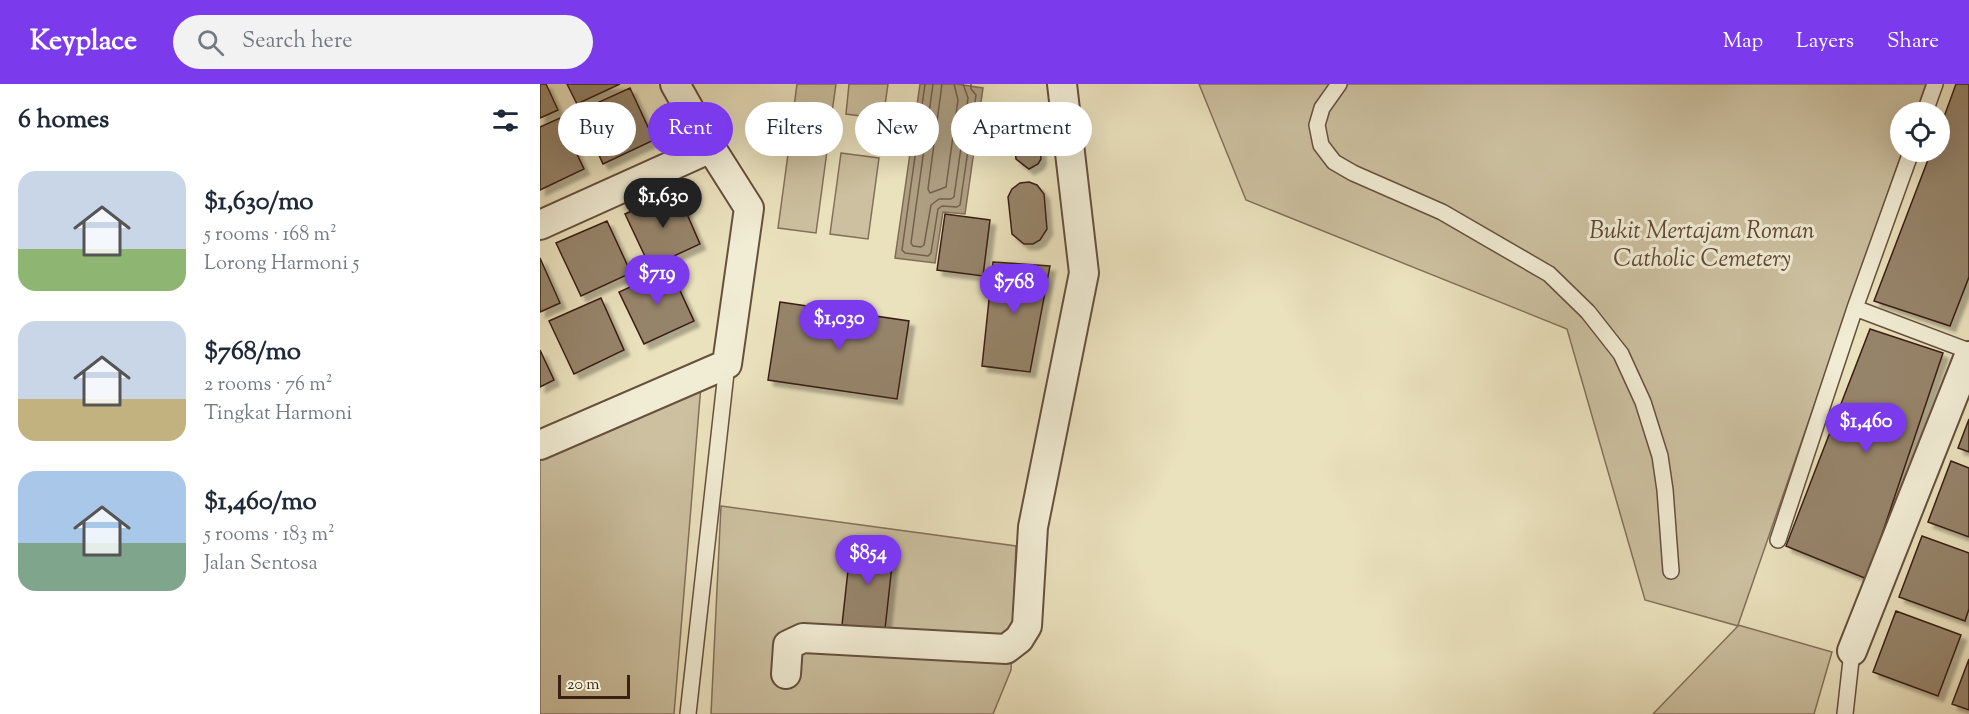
<!DOCTYPE html>
<html lang="en">
<head>
<meta charset="utf-8">
<style>
	body { margin:0; font-family:"Sorts Mill Goudy",serif; background:#f2f2f3; color:#1f2937; height:100vh; display:flex; flex-direction:column; font-size:22px; white-space:nowrap }
	* { box-sizing:border-box; margin:0 }
	p { font-size:20px; color:#747a83 }
	.icon { flex:none; width:33px; height:33px; fill:none; stroke:currentColor; stroke-width:2; stroke-linecap:round; stroke-linejoin:round }
	.map { position:relative; flex:1; overflow:hidden }
	.details { display:flex; flex-direction:column; background:#fff; width:540px }
	.details>* { flex:none }
	.top-card { position:absolute; left:18px; top:18px; width:570px; height:54px; display:flex; gap:12px }
	.fabs { position:absolute; left:1350px; top:18px; display:grid; gap:12px }
	.fabs a { display:grid; place-items:center; width:60px; height:60px; border-radius:50%; background:#fff; box-shadow:0 6px 24px #0002; font-size:30px }
	.scale { position:absolute; left:18px; bottom:15px; width:72px; box-sizing:border-box; padding-left:6px; border:3px solid #3a1f13; border-top:0; font-size:16px; line-height:21px; white-space:nowrap; color:#3a1f13; -webkit-text-stroke:4px #f1ecd4; paint-order:stroke }
	.price { position:absolute; translate:-50% -51px; padding:0 14px; border-radius:21px; background:#7c3aed; color:#fff; font-size:20px; line-height:39px; filter:drop-shadow(0 2px 3px #0008) }
	.price::after { content:''; position:absolute; left:50%; top:36px; width:18px; height:14px; margin-left:-9px; background:inherit; clip-path:polygon(0 0,100% 0,50% 100%) }
	.price.active { background:#222; color:#fff }
	ul { padding:0; list-style:none }
	li { display:flex; align-items:center; gap:18px; height:150px; padding:0 18px }
	li span { display:grid; place-items:center; flex:none; width:168px; height:120px; border-radius:18px; color:#555 }
	li>.icon { margin-inline-start:auto }
	span .icon { width:72px; height:72px; fill:#fffc; stroke-width:1 }
	li b { font-size:26px }
	h2 { display:flex; justify-content:space-between; align-items:center; height:72px; padding:0 18px; font-size:26px }
	.chip { padding:0 21px; border-radius:27px; background:#fff; box-shadow:0 6px 24px #0002; font-size:21px; line-height:54px }
	.chip.active { background:#7c3aed; color:#fff }
	header { display:flex; align-items:center; gap:36px; box-sizing:border-box; height:84px; padding:0 30px; background:#7c3aed; color:#fff }
	header strong { font-size:28px }
	nav { display:flex; gap:33px; margin-inline-start:auto; font-size:21px }
	.search { width:420px; height:54px; background:#f2f2f3; display:flex; align-items:center; gap:15px; box-sizing:border-box; padding:0 21px; border-radius:33px; color:#747a83; font-size:22px }
	main { display:flex; flex:1; min-height:0 }
	.map>svg:first-child { display:block }
	.green { fill:#ccc0a0; stroke:#83705a; stroke-width:1.5 }
	.water { fill:#ae9f83; stroke:#806c56; stroke-width:1.5 }
	.lines { fill:none; stroke-linecap:round; stroke-linejoin:round }
	.shore { stroke:#745f4b; stroke-width:1.5 }
	.building { fill:#96846b; stroke:#3a1f13; stroke-width:1.5; filter:url(#shadow) }
	.lane-casing { stroke:#66503e; stroke-width:18 }
	.street-casing { stroke:#66503e; stroke-width:32 }
	.lane { stroke:#f1ecd4; stroke-width:15 }
	.street { stroke:#f1ecd4; stroke-width:28 }
	.labels { text-anchor:middle; stroke-width:6; stroke-linejoin:round; paint-order:stroke }
	.park-label { font-size:24px; font-style:italic; fill:#5e4736; stroke:#f1ecd4 }
</style>
</head>
<body>
<header>
<strong>Keyplace</strong>
<div class="search"><svg class="icon" aria-label="search" viewBox="0 0 24 24"><circle cx="10" cy="10" r="6"/><path d="M15 15l6 6"/></svg>Search here</div>
<nav><a>Map</a><a>Layers</a><a>Share</a></nav>
</header>
<main>
<section class="details">
<h2>6 homes<svg class="icon" aria-label="filters" viewBox="0 0 24 24"><path d="M4 7h16M4 17h16"/><circle cx="9" cy="7" r="2"/><circle cx="15" cy="17" r="2"/></svg></h2>
<ul>
<li><span style="background:linear-gradient(#c9d6e8 65%,#8fb573 0)"><svg class="icon" aria-label="home" viewBox="0 0 24 24"><path d="M3 11l9-7 9 7M6 9v11h12V9"/></svg></span><div><b>$1,630/mo</b><p>5 rooms · 168 m²</p><p>Lorong Harmoni 5</p></div></li>
<li><span style="background:linear-gradient(#c9d6e8 65%,#c2b280 0)"><svg class="icon" aria-label="home" viewBox="0 0 24 24"><path d="M3 11l9-7 9 7M6 9v11h12V9"/></svg></span><div><b>$768/mo</b><p>2 rooms · 76 m²</p><p>Tingkat Harmoni</p></div></li>
<li><span style="background:linear-gradient(#a9c7e8 60%,#7fa58c 0)"><svg class="icon" aria-label="home" viewBox="0 0 24 24"><path d="M3 11l9-7 9 7M6 9v11h12V9"/></svg></span><div><b>$1,460/mo</b><p>5 rooms · 183 m²</p><p>Jalan Sentosa</p></div></li>
</ul>
</section>
<div class="map">
<svg width="1429" height="630" viewBox="0 0 1429 630">
	<defs>
		<filter id="shadow"><feDropShadow dx="5.5" dy="5.5" stdDeviation="1.5" flood-color="#0004"/></filter>
	</defs>
	<rect width="100%" height="100%" fill="#eae1bd"/>
	<filter id="stains"><feTurbulence type="fractalNoise" baseFrequency=".00333" numOctaves="4"/><feColorMatrix values="0 0 0 0 .2 0 0 0 0 .09 0 0 0 0 .02 0 0 0 .5 -.17"/></filter>
	<radialGradient id="worn" r=".72"><stop offset=".6" stop-color="#630" stop-opacity="0"/><stop offset="1" stop-color="#630" stop-opacity=".3"/></radialGradient>
	<!-- green -->
	<path class="green" d="M257,0H296L292,28L254,23Z
		M309,0H348L343,35L306,30Z
		M659,0H1386L1376,28H1360V68H1362L1198,541L1292,568L1274,630H1113L1198,542L1105,516L1027,245L706,116Z
		M249,63L287,67L276,149L238,144Z
		M301,69L339,74L328,155L290,150Z
		M161,301L134,630H0V373Z
		M181,422L476,462L471,586L453,630H171Z"/>
	<!-- water -->
	<path class="water" d="M380,0H416L443,4L425,130L403,128L395,179L355,174Z"/>
	<g class="lines">
		<!-- shore -->
		<path class="shore" d="M385,0L362,166L365,169L388,172L391,169L398,125L402,122L417,123L420,121L436,11L431,5V0
			M393,0L371,159L373,162L381,163L384,161L391,121L399,115H411L414,113L428,14L423,0
			M402,0L388,105L390,109L406,103L418,16L414,0"/>
	</g>
	<!-- building -->
	<path class="building" d="M0,0H6L18,26L0,34Z
		M27,0H80L37,20Z
		M1416,0H1429V193L1410,242L1334,217L1391,68H1400V44Z
		M90,4L114,56L63,80L39,27Z
		M485,24L492,26L497,30L501,75L498,80L489,85L476,75L471,28Z
		M20,34L44,85L0,106V43Z
		M489,98L497,101L504,110L507,145L500,156L493,160H484L472,150L468,113L472,105L480,99Z
		M137,107L160,160L110,183L85,130Z
		M405,130L450,136L443,192L397,186Z
		M67,137L91,189L41,212L16,159Z
		M0,174L20,219L0,228Z
		M453,178L510,182L490,288L442,282Z
		M130,185L154,237L104,260L79,208Z
		M61,214L84,266L34,290L9,237Z
		M240,218L369,237L357,315L228,296Z
		M1330,245L1403,269L1327,495L1246,462Z
		M0,266L14,296L0,303Z
		M1429,335V368L1418,364Z
		M1411,377L1429,384V453L1388,438Z
		M1382,452L1429,469V525L1425,537L1359,513Z
		M311,459L354,463L345,545L302,541Z
		M1356,527L1421,551L1398,612L1333,588Z
		M1429,575V626L1412,620Z"/>
	<g class="lines">
		<defs>
			<path id="lane" d="M799,0L782,24L777,41L781,61L794,78L813,89L902,128L1009,190L1048,228L1081,270L1103,318L1120,372L1125,406L1131,487
				M1385,28L1395,0
				M1315,224L1429,267
				M1238,456L1315,224L1371,68
				M148,630L187,280
				M1305,630L1312,567"/>
			<path id="street" d="M0,141L171,64
				M0,361L187,280L209,124L171,64L135,0
				M1312,567L1429,272
				M246,590L248,561L263,554L466,565L479,555L487,542L493,443L544,189L522,0"/>
		</defs>
		<!-- lane casing -->
		<use href="#lane" class="lane-casing"/>
		<!-- street casing -->
		<use href="#street" class="street-casing"/>
		<!-- lane -->
		<use href="#lane" class="lane"/>
		<!-- street -->
		<use href="#street" class="street"/>
	</g>
	<g class="labels">
		<!-- park labels -->
		<g class="park-label">
			<text x="1162" y="154">Bukit Mertajam Roman<tspan x="1162" dy="28">Catholic Cemetery</tspan></text>
		</g>
	</g>
	<rect width="100%" height="100%" filter="url(#stains)"/>
	<rect width="100%" height="100%" fill="url(#worn)"/>
</svg>
<div class="fabs">
<a><svg class="icon" aria-label="locate" viewBox="0 0 24 24"><circle cx="12" cy="12" r="6"/><path d="M12 2v4M12 18v4M2 12h4M18 12h4"/></svg></a>
</div>
<div class="scale">20 m</div>
<b class="price active" style="left:123px;top:145px">$1,630</b>
<b class="price" style="left:117px;top:222px">$719</b>
<b class="price" style="left:474px;top:231px">$768</b>
<b class="price" style="left:299px;top:267px">$1,030</b>
<b class="price" style="left:1326px;top:370px">$1,460</b>
<b class="price" style="left:328px;top:502px">$854</b>
<div class="top-card">
<a class="chip">Buy</a>
<a class="chip active">Rent</a>
<a class="chip">Filters</a>
<a class="chip">New</a>
<a class="chip">Apartment</a>
</div>
</div>
</main>
</body>
</html>
